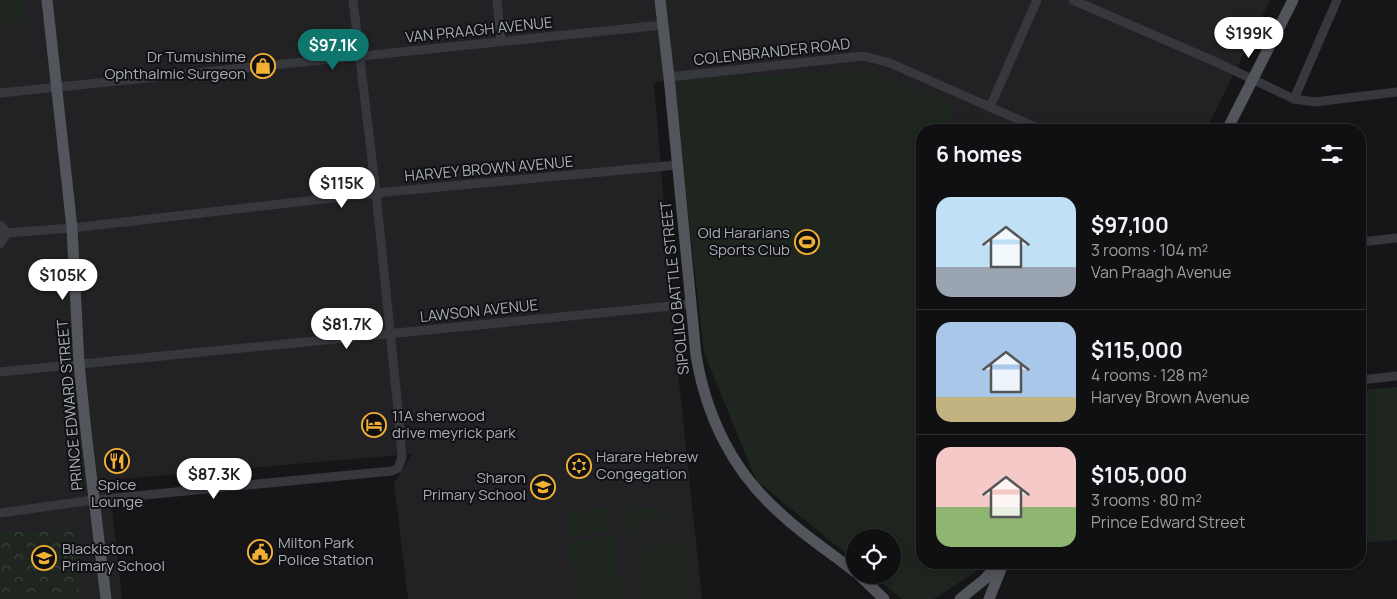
<!DOCTYPE html>
<html lang="en">
<head>
<meta charset="utf-8">
<style>
	body { margin:0; font-family:Manrope,sans-serif; background:#19191b; color:#f1f3f6; height:100vh; display:flex; flex-direction:column; font-size:19px; white-space:nowrap }
	* { box-sizing:border-box; margin:0 }
	p { font-size:16px; color:#9c9d9f }
	.icon { flex:none; width:28px; height:28px; fill:none; stroke:currentColor; stroke-width:2; stroke-linecap:round; stroke-linejoin:round }
	.map { position:relative; flex:1; overflow:hidden }
	.sheet { position:absolute; left:916px; top:124px; width:450px; height:445px; display:flex; flex-direction:column; background:#101012; border-radius:20px; box-shadow:0 2px 12px #0003,0 0 0 1px #303032 }
	.sheet>* { flex:none }
	.buttons { position:absolute; left:846px; top:529px; display:grid; gap:10px }
	.buttons a { display:grid; place-items:center; width:55px; height:55px; border-radius:50%; background:#101012; box-shadow:0 2px 12px #0003,0 0 0 1px #303032; font-size:25px }
	.price { position:absolute; translate:-50% -42px; padding:0 11px; border-radius:18px; background:#fff; color:#222; font-size:16px; line-height:32px; filter:drop-shadow(0 1px 2px #0008) }
	.price::after { content:''; position:absolute; left:50%; top:30px; width:15px; height:11px; margin-left:-8px; background:inherit; clip-path:polygon(0 0,100% 0,50% 100%) }
	.price.on { background:#0f766e; color:#fff }
	ul { padding:0; list-style:none }
	li { display:flex; align-items:center; gap:15px; height:125px; padding:0 20px }
	li+li { border-top:1px solid #303032 }
	li span { display:grid; place-items:center; flex:none; width:140px; height:100px; border-radius:15px; color:#555 }
	li>.icon { margin-inline-start:auto }
	span .icon { width:60px; height:60px; fill:#fffc; stroke-width:1 }
	li b { font-size:21px }
	h2 { display:flex; justify-content:space-between; align-items:center; height:60px; padding:0 20px; font-size:21px }
	.map>svg:first-child { display:block }
	.built { fill:#222225 }
	.forest { fill:url(#forest-crowns) }
	.pitch { fill:#1e261f }
	.lines { fill:none; stroke-linecap:round; stroke-linejoin:round }
	.minor { stroke:#37383d; stroke-width:9 }
	.major { stroke:#53555c; stroke-width:11 }
	.labels { text-anchor:middle; stroke-width:4; stroke-linejoin:round; paint-order:stroke }
	.street-label { font-size:15px; fill:#a8adb8; stroke:#111113 }
	.poi-label { font-size:15px; fill:#a8adb8; stroke:#111113; text-anchor:start }
</style>
</head>
<body>
<div class="map">
<svg width="1397" height="599" viewBox="0 0 1397 599">
	<defs>
		<pattern id="forest-crowns" width="20" height="18" patternUnits="userSpaceOnUse" patternTransform="scale(1.25)"><rect width="20" height="18" fill="#1e261f"/><path d="M2 6a3 3 0 1 1 6 0M12 15a3 3 0 1 1 6 0" fill="none" stroke="#3c433d"/></pattern>
	</defs>
	<rect width="100%" height="100%" fill="#161618"/>
	<!-- built -->
	<path class="built" d="M0,0H1270L1206,130H954L951,103L673,79L654,83L678,372L702,599H408L394,483L412,454L109,480L122,599H0Z"/>
	<!-- forest -->
	<path class="forest" d="M74,530L80,599H0V532Z"/>
	<!-- pitch -->
	<path class="pitch" d="M0,0H25L27,22L0,26Z
		M870,71L951,103L954,130H922V562L986,563L984,566L934,599H902L872,575H892V538H855V561L756,480L704,353L673,79Z
		M1397,387V540L1360,543V390Z
		M607,507L609,532L570,536L567,511Z
		M624,507H638L636,535L623,534Z
		M640,508H667V522H640Z
		M614,536L622,599H574L568,541Z
		M686,543L691,599H645L641,547Z"/>
	<g class="lines">
		<!-- minor -->
		<path class="minor" d="M497,0L501,41
			M1073,0L1216,62L1294,99L1315,102L1397,92
			M669,77L863,56L890,63L1042,130
			M0,93L663,25
			M1294,99L1337,0
			M990,107L1037,0
			M0,225L4,229L5,236L0,244
			M5,233L72,228L376,193L677,165
			M1360,242L1397,238
			M0,372L692,304
			M1360,380L1397,376
			M0,513L93,500L392,471L398,468L402,457L398,409L376,193L353,0"/>
		<!-- major -->
		<path class="major" d="M47,0L72,228L79,364L86,432L106,599
			M660,0L669,77L696,355C706,416 733,472 780,513C803,535 830,552 855,572
			M1227,130L1293,0
			M859,575L884,599
			M960,599L985,579L1000,562
			M989,599L1003,564"/>
	</g>
	<!-- icons -->
	<defs>
		<symbol id="shop-ring" viewBox="-11 -11 22 22"><circle r="9.5" fill="#111113" stroke="#f2b134" stroke-width="1.5"/><path d="M-5-2.5h2.3a2.7 3.5 0 0 1 5.4 0H5L5.5 6h-11ZM-1.5-2.5h3a1.5 2.3 0 0 0-3 0Z" fill="#f2b134"/></symbol>
		<symbol id="stadium-ring" viewBox="-11 -11 22 22"><circle r="9.5" fill="#111113" stroke="#f2b134" stroke-width="1.5"/><path d="M0-5a6.5 5 0 1 0 0 10a6.5 5 0 1 0 0-10ZM-3.5-1.8h7v3.6h-7Z" fill="#f2b134"/></symbol>
		<symbol id="hotel-ring" viewBox="-11 -11 22 22"><circle r="9.5" fill="#111113" stroke="#f2b134" stroke-width="1.5"/><path d="M-6-4.5h1.5V1H6V5H4.5V3h-9V5H-6ZM-4 0a1.8 1.8 0 1 1 3.6 0ZM.5 0V-2.5h3Q6-2.5 6 0Z" fill="#f2b134"/></symbol>
		<symbol id="restaurant-ring" viewBox="-11 -11 22 22"><circle r="9.5" fill="#111113" stroke="#f2b134" stroke-width="1.5"/><path d="M-5-6h1v4h1v-4h1v4h1v-4h1v5L-1.5 .5V6h-2V.5L-5-1ZM5-6V6H3V1.5H1.5Q1.5-4 5-6Z" fill="#f2b134"/></symbol>
		<symbol id="synagogue-ring" viewBox="-11 -11 22 22"><circle r="9.5" fill="#111113" stroke="#f2b134" stroke-width="1.5"/><path d="M0-6.5L5.6 3.2H-5.6ZM0 6.5L5.6-3.2H-5.6Z" fill="#f2b134"/></symbol>
		<symbol id="school-ring" viewBox="-11 -11 22 22"><circle r="9.5" fill="#111113" stroke="#f2b134" stroke-width="1.5"/><path d="M0-5L7-2L0 1L-7-2ZM-4 1L0 2.5L4 1V4Q0 6-4 4Z" fill="#f2b134"/></symbol>
		<symbol id="civic-ring" viewBox="-11 -11 22 22"><circle r="9.5" fill="#111113" stroke="#f2b134" stroke-width="1.5"/><path d="M-.6-6.5H3V-4.5H.6V-3L4-1V1h2V6H-6V1h2V-1L-.6-3ZM-1.2 2.5V6h2.4V2.5Z" fill="#f2b134"/></symbol>
	</defs>
	<g fill-rule="evenodd">
		<use href="#shop-ring" x="249" y="52" width="28" height="28"/>
		<use href="#stadium-ring" x="793" y="228" width="28" height="28"/>
		<use href="#hotel-ring" x="360" y="411" width="28" height="28"/>
		<use href="#restaurant-ring" x="103" y="447" width="28" height="28"/>
		<use href="#synagogue-ring" x="565" y="452" width="28" height="28"/>
		<use href="#school-ring" x="529" y="473" width="28" height="28"/>
		<use href="#civic-ring" x="246" y="538" width="28" height="28"/>
		<use href="#school-ring" x="30" y="544" width="28" height="28"/>
	</g>
	<g class="labels">
		<!-- street labels -->
		<g class="street-label">
			<text transform="translate(479 30) rotate(-6)" y="5">VAN PRAAGH AVENUE</text>
			<text transform="translate(772 52) rotate(-6)" y="5">COLENBRANDER ROAD</text>
			<text transform="translate(489 169) rotate(-5)" y="5">HARVEY BROWN AVENUE</text>
			<text transform="translate(675 288) rotate(-96)" y="5">SIPOLILO BATTLE STREET</text>
			<text transform="translate(479 311) rotate(-6)" y="5">LAWSON AVENUE</text>
			<text transform="translate(70 405) rotate(-95)" y="5">PRINCE EDWARD STREET</text>
		</g>
		<!-- poi labels -->
		<g class="poi-label">
			<text x="246" y="62" text-anchor="end">Dr Tumushime<tspan x="246" dy="17">Ophthalmic Surgeon</tspan></text>
			<text x="790" y="238" text-anchor="end">Old Hararians<tspan x="790" dy="17">Sports Club</tspan></text>
			<text x="392" y="421">11A sherwood<tspan x="392" dy="17">drive meyrick park</tspan></text>
			<text x="596" y="462">Harare Hebrew<tspan x="596" dy="17">Congegation</tspan></text>
			<text x="526" y="483" text-anchor="end">Sharon<tspan x="526" dy="17">Primary School</tspan></text>
			<text x="117" y="490" text-anchor="middle">Spice<tspan x="117" dy="17">Lounge</tspan></text>
			<text x="278" y="548">Milton Park<tspan x="278" dy="17">Police Station</tspan></text>
			<text x="62" y="554">Blackiston<tspan x="62" dy="17">Primary School</tspan></text>
		</g>
	</g>
</svg>
<div class="buttons">
<a><svg class="icon" aria-label="locate" viewBox="0 0 24 24"><circle cx="12" cy="12" r="6"/><path d="M12 2v4M12 18v4M2 12h4M18 12h4"/></svg></a>
</div>
<b class="price" style="left:1249px;top:59px">$199K</b>
<b class="price on" style="left:333px;top:71px">$97.1K</b>
<b class="price" style="left:342px;top:209px">$115K</b>
<b class="price" style="left:63px;top:301px">$105K</b>
<b class="price" style="left:347px;top:350px">$81.7K</b>
<b class="price" style="left:214px;top:500px">$87.3K</b>
<section class="sheet">
<h2>6 homes<svg class="icon" aria-label="filters" viewBox="0 0 24 24"><path d="M4 7h16M4 17h16"/><circle cx="9" cy="7" r="2"/><circle cx="15" cy="17" r="2"/></svg></h2>
<ul>
<li><span style="background:linear-gradient(#bfe0f5 70%,#9aa5b1 0)"><svg class="icon" aria-label="home" viewBox="0 0 24 24"><path d="M3 11l9-7 9 7M6 9v11h12V9"/></svg></span><div><b>$97,100</b><p>3 rooms · 104 m²</p><p>Van Praagh Avenue</p></div></li>
<li><span style="background:linear-gradient(#a9c7e8 75%,#c2b280 0)"><svg class="icon" aria-label="home" viewBox="0 0 24 24"><path d="M3 11l9-7 9 7M6 9v11h12V9"/></svg></span><div><b>$115,000</b><p>4 rooms · 128 m²</p><p>Harvey Brown Avenue</p></div></li>
<li><span style="background:linear-gradient(#f6c9c9 60%,#8fb573 0)"><svg class="icon" aria-label="home" viewBox="0 0 24 24"><path d="M3 11l9-7 9 7M6 9v11h12V9"/></svg></span><div><b>$105,000</b><p>3 rooms · 80 m²</p><p>Prince Edward Street</p></div></li>
</ul>
</section>
</div>
</body>
</html>
